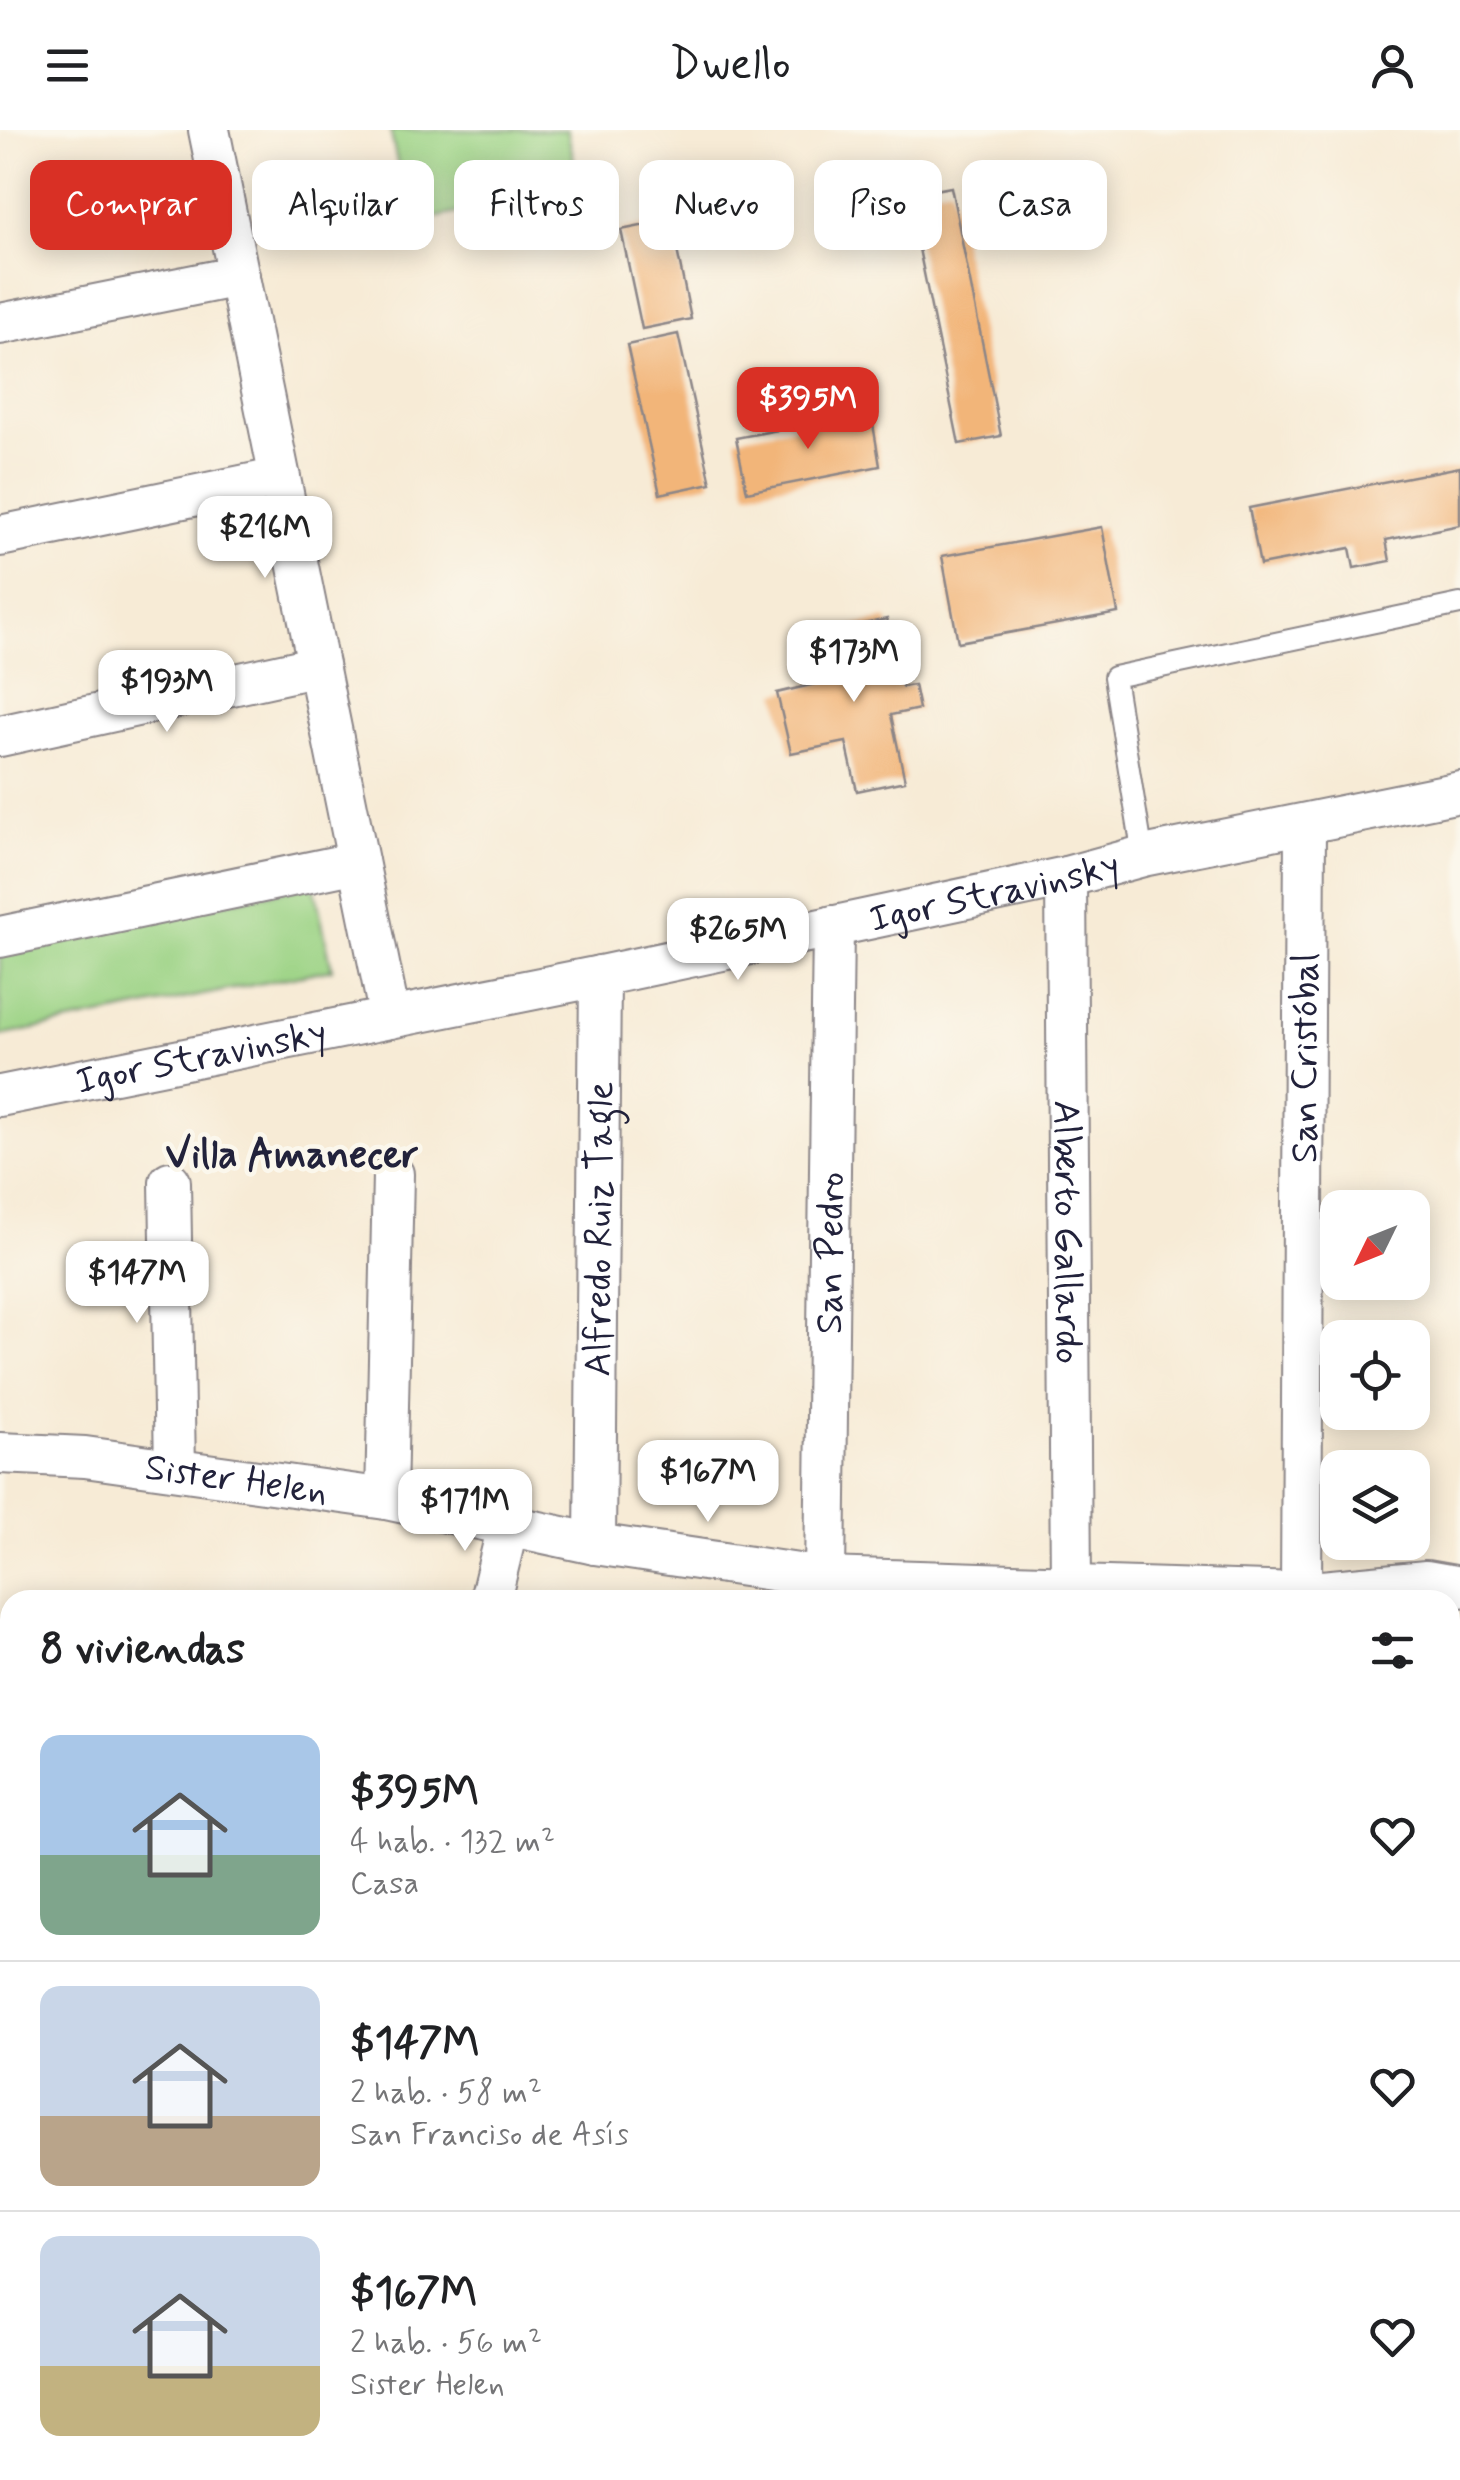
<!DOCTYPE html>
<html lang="es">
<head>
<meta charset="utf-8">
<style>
	body { margin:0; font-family:Mynerve,sans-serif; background:#f6f6f6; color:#202124; height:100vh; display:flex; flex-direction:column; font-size:38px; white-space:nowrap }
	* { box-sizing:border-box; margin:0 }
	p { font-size:32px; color:#757577 }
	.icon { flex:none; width:55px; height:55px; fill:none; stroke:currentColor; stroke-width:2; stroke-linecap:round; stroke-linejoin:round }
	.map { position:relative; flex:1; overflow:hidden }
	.panel { position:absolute; left:0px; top:1460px; width:1460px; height:890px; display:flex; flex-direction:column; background:#fff; border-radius:30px 30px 0 0; box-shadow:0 5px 25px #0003 }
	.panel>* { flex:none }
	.hud { position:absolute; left:30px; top:30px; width:1400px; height:90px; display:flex; gap:20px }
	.needle { width:65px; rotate:227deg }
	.buttons { position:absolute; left:1320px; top:1060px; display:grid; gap:20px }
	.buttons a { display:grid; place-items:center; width:110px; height:110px; border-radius:20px; background:#fff; box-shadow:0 5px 25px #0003; font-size:50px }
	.price { position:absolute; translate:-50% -85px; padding:0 22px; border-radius:20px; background:#fff; color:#222; font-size:32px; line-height:65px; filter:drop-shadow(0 2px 5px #0008) }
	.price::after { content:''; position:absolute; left:50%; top:60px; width:30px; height:22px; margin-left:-15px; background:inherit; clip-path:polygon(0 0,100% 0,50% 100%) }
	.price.current { background:#d93025; color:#fff }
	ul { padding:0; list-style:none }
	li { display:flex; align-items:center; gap:30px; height:250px; padding:0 40px }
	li+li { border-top:2px solid #e0e0e0 }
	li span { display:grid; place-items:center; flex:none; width:280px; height:200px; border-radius:20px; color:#555 }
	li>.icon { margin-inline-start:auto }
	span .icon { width:120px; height:120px; fill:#fffc; stroke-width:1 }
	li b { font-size:42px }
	h2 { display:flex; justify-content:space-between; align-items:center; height:120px; padding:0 40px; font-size:42px }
	.tag { padding:0 35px; border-radius:20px; background:#fff; box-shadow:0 5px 25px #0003; font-size:35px; line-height:90px }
	.tag.current { background:#d93025; color:#fff }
	header { display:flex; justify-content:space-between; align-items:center; height:130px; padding:0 40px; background:#fff; font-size:45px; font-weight:600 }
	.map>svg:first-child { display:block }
	.green { fill:#9cd385; stroke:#5f7a60; stroke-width:2.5 }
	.building { fill:#f2b579 }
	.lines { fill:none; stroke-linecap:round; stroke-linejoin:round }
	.service-casing { stroke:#8c8688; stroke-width:24 }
	.minor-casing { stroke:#8c8688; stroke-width:44 }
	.path { stroke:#8c8688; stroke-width:6; stroke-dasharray:2.5 8; stroke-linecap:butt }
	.service { stroke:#fff; stroke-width:20 }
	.minor { stroke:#fff; stroke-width:40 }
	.labels { text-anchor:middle; stroke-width:9; stroke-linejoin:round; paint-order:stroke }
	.street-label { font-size:38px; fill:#22223b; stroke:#fbf7ec }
	.neighbourhood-label { font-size:40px; font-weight:bold; fill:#22223b; stroke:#fbf7ec }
</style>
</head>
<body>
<header><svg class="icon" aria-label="menu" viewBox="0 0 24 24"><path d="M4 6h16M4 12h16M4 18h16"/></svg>Dwello<svg class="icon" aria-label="person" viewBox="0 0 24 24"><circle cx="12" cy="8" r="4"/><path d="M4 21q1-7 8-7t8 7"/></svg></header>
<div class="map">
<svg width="1460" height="2350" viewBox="0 0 1460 2350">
	<rect width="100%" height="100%" fill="#fbf7ec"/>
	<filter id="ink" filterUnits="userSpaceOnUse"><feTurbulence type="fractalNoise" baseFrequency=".01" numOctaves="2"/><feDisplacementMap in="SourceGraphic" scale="20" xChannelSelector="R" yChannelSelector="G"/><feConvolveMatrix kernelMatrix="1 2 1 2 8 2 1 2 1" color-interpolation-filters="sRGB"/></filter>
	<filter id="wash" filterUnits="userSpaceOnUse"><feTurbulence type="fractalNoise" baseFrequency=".0048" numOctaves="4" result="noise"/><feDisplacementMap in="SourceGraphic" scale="40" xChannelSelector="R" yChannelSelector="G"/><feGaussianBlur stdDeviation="2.25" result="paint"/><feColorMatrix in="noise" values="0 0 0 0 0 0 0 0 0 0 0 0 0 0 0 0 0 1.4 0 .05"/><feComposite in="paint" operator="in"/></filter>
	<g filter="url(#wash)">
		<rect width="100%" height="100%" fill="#f7ebd6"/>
		<!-- green -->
		<path class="green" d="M390,0H567L580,56L411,93Z
			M314,754L332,839L0,906V818Z"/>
		<g id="blocks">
			<!-- building -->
			<path class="building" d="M951,57L1001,306L959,314L908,65Z
				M671,90L691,189L642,199L621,100Z
				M678,204L711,353L660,364L627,215Z
				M871,282L880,336L747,362L736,308Z
				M1460,337V395L1386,410L1390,431L1354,438L1350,418L1260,435L1249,378Z
				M1102,397L1118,483L958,512L942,426Z
				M887,489L902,557L914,555L919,579L891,585L905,651L857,661L846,612L791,623L777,563L836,549L826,502Z"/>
		</g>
	</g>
	<g filter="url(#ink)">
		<use href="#blocks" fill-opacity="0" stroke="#8c8688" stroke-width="2.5"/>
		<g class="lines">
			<defs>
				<path id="service" d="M1143,726L1114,547L1460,474"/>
				<g id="minor">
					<path d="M209,0L390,888"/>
					<path d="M0,194L239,146"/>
					<path d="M0,406L280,348"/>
					<path d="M0,606L318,536"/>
					<path id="s1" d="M1066,747L1071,1458"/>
					<path d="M0,807L358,732"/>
					<path id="s2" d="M0,966L600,846L1066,747L1143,726L1460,662"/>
					<path d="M170,1052L175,1339"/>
					<path id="s3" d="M0,1323L85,1327L386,1369L595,1414L825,1448L1301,1463L1426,1451L1460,1457"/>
					<path d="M386,1369L393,1044"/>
					<path id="s4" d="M595,1414L600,846"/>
					<path id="s5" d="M825,1448L833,796"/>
					<path id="s6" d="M1301,1463L1305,695"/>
					<path d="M490,1470L508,1396"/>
					<path d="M0,1987L10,1986"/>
				</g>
			</defs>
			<!-- service casing -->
			<use href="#service" class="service-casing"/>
			<!-- minor casing -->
			<use href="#minor" class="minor-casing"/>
			<!-- path -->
			<path class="path" d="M1450,1600L1460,1582
				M845,2340L863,2350"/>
			<!-- service -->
			<use href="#service" class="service"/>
			<!-- minor -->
			<use href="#minor" class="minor"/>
		</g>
	</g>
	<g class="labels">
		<!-- street labels -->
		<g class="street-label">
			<text dy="13" stroke="none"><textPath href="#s2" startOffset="1015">Igor Stravinsky</textPath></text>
			<text dy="13" stroke="none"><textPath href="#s2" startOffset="205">Igor Stravinsky</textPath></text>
			<text dy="13" stroke="none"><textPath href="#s6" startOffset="535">San Cristóbal</textPath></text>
			<text dy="13" stroke="none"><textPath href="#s4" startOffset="315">Alfredo Ruiz Tagle</textPath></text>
			<text dy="13" stroke="none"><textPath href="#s1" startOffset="355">Alberto Gallardo</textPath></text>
			<text dy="13" stroke="none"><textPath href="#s5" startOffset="325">San Pedro</textPath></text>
			<text dy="13" stroke="none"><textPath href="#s3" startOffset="238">Sister Helen</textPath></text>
		</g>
		<!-- neighbourhood labels -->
		<g class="neighbourhood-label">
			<text x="292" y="1037">Villa Amanecer</text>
		</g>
	</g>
</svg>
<div class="buttons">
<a><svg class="needle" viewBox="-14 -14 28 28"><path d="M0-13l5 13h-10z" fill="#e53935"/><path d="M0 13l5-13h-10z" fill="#757577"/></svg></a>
<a><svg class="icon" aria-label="locate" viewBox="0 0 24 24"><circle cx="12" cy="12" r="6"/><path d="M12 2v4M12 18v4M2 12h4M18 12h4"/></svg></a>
<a><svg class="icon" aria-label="layers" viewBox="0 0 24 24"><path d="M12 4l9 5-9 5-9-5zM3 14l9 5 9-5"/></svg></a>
</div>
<b class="price current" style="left:808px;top:322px">$395M</b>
<b class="price" style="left:265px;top:451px">$216M</b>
<b class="price" style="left:854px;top:575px">$173M</b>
<b class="price" style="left:167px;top:605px">$193M</b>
<b class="price" style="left:738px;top:853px">$265M</b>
<b class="price" style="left:137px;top:1196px">$147M</b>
<b class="price" style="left:708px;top:1395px">$167M</b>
<b class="price" style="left:465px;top:1424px">$171M</b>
<div class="hud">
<a class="tag current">Comprar</a>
<a class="tag">Alquilar</a>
<a class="tag">Filtros</a>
<a class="tag">Nuevo</a>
<a class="tag">Piso</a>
<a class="tag">Casa</a>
</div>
<section class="panel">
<h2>8 viviendas<svg class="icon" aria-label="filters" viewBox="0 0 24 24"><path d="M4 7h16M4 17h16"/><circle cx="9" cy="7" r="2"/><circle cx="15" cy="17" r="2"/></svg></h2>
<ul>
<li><span style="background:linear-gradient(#a9c7e8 60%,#7fa58c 0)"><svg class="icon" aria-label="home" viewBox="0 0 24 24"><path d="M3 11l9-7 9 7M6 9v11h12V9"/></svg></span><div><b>$395M</b><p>4 hab. · 132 m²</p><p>Casa</p></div><svg class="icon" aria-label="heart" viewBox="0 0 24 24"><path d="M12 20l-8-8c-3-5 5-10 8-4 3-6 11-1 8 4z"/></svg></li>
<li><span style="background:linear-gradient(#c9d6e8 65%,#b9a48a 0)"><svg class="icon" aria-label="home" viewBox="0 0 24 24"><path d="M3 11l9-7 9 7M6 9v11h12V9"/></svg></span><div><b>$147M</b><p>2 hab. · 58 m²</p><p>San Franciso de Asís</p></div><svg class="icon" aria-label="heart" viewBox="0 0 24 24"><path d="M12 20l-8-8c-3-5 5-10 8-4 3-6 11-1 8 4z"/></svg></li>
<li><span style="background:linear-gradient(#c9d6e8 65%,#c2b280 0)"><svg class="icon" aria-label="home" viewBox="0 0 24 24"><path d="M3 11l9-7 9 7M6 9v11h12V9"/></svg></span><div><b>$167M</b><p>2 hab. · 56 m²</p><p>Sister Helen</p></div><svg class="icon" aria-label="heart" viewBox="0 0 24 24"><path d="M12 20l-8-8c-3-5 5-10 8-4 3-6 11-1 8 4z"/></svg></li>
</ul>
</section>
</div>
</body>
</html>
